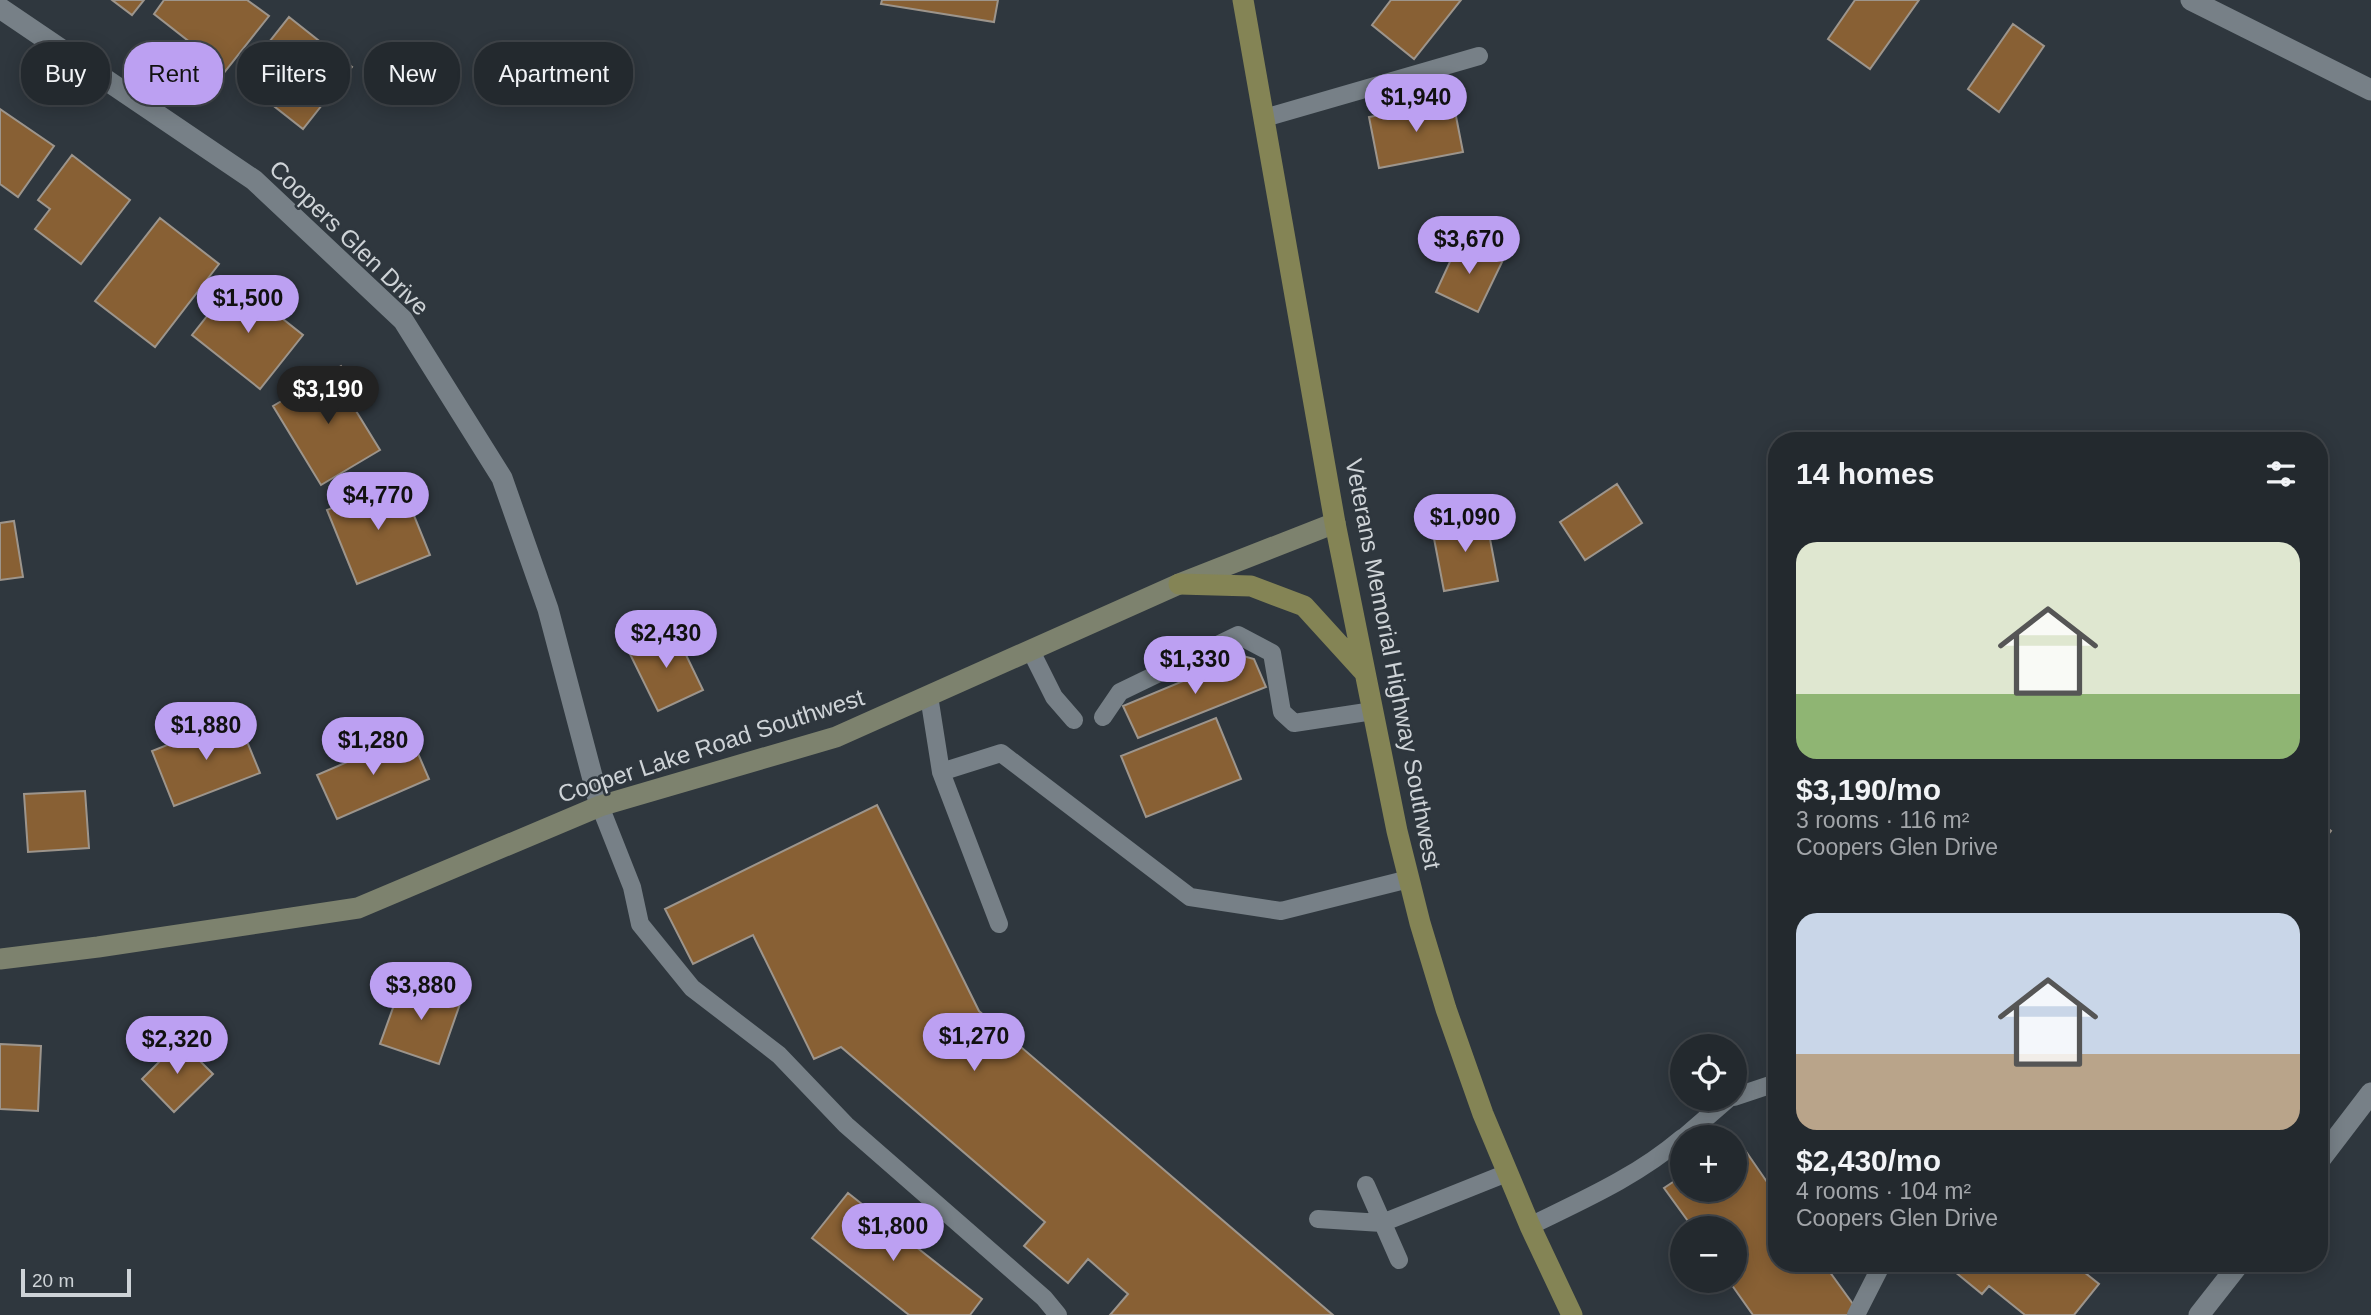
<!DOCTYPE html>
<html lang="en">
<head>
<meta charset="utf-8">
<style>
	body { margin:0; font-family:Arial,sans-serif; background:#2b3136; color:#f1f3f6; height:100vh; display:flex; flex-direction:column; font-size:26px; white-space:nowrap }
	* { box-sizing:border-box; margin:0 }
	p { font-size:23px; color:#a3a6aa }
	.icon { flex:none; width:38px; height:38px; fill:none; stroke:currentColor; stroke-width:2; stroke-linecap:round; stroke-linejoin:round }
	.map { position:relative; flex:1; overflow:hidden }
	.drawer { position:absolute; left:1768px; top:432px; width:560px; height:840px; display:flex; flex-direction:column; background:#23292e; border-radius:28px; box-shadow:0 4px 18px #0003,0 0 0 2px #40454a }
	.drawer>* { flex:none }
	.guide { position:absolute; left:21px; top:42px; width:665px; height:63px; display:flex; gap:14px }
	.tools { position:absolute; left:1670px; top:1034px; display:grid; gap:14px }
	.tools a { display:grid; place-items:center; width:77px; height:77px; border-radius:50%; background:#23292e; box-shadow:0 4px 18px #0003,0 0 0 2px #40454a; font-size:35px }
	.scale { position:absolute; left:21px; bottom:18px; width:110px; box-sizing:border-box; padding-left:7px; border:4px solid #ced3d7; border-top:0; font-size:19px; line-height:24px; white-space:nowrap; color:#ced3d7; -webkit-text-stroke:5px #2f373e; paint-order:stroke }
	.price { position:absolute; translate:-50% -60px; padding:0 16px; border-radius:24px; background:#bca0f2; color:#111; font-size:23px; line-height:46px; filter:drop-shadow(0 2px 4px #0008) }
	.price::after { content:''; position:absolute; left:50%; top:42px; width:21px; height:16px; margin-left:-10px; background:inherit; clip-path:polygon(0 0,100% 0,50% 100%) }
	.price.active { background:#222; color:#fff }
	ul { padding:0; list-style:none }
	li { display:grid; align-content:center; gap:14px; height:371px; padding:0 28px }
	li span { display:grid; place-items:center; height:217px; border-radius:21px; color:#555 }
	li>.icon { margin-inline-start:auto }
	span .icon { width:126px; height:126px; fill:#fffc; stroke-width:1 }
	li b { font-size:30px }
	h2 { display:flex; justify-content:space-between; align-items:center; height:84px; padding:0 28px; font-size:30px }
	.tag { padding:0 24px; border-radius:28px; background:#23292e; box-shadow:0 4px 18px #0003,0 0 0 2px #40454a; font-size:24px; line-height:63px }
	.tag.active { background:#bca0f2; color:#111 }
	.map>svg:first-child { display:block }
	.building { fill:#886034; stroke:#9d958c; stroke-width:2 }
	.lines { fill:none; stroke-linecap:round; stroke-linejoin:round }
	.lane { stroke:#778087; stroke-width:18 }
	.street { stroke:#778087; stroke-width:21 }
	.secondary { stroke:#7d826e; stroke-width:21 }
	.primary { stroke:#848455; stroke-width:21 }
	.labels { text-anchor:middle; stroke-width:5; stroke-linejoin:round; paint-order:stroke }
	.street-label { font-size:24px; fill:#ced3d7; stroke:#2f373e }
</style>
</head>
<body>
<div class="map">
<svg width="2371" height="1315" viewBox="0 0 2371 1315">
	<rect width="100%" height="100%" fill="#2f373e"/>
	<!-- building -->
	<path class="building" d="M112,0H144L132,15Z
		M164,0H247L269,16L219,79L189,55L196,47L154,14Z
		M882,0H998L994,22L881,4Z
		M1391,0H1461L1414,59L1372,25Z
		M1855,0H1919L1870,69L1828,39Z
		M289,17L352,67L303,129L270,103L273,99L243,75Z
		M2013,24L2044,46L1999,112L1968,89Z
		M1453,101L1463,152L1379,168L1369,117Z
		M0,109L54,146L18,197L0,184Z
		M72,155L130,200L81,264L35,229L50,209L38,200Z
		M160,218L219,264L155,347L95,301Z
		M1460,240L1503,260L1478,312L1436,292Z
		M235,281L303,335L260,389L192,335Z
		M341,366L361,400L353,406L380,450L321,485L273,406Z
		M400,481L430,555L357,584L327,510Z
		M1617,484L1642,523L1585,560L1560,522Z
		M1486,518L1498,581L1444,591L1432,528Z
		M14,521L23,577L0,580V523Z
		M673,628L703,690L658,711L628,650Z
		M1243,656L1254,659L1266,687L1138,738L1123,706Z
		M237,717L260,773L174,806L152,751Z
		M1216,718L1241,779L1146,817L1121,756Z
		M410,735L429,779L337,819L317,775Z
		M85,791L89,848L28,852L24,794Z
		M877,805L979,1011L1333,1315H1110L1128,1294L1088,1259L1068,1283L1024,1246L1045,1222L841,1047L814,1059L753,935L693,964L665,909Z
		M2319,821L2331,831L2319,846Z
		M403,980L461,1001L439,1064L380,1044Z
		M180,1041L213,1074L174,1112L142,1079Z
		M0,1044L41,1046L38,1111L0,1109Z
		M1736,1137L1776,1195V1264H1824L1858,1311L1853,1315H1753L1729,1281H1734V1228H1693L1664,1188L1682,1176V1190H1734V1139Z
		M848,1193L982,1299L970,1315H909L812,1238Z
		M1952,1264H2074L2099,1284L2074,1315H2025L1989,1286L1982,1294L1949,1267Z"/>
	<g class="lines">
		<!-- lane -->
		<path class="lane" d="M1264,118L1479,56
			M2319,600H2320
			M1031,651L1054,697L1074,720
			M929,696L941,772L999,924
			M1103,717L1120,692L1238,635L1272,653L1282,712L1294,723L1373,711
			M941,772L1001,753L1190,897L1281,911L1409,879
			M600,806L632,887L640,924L692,988L779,1055L846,1125L1044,1298L1058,1315
			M1734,1097L1776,1083
			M1683,1138L1728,1099
			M1366,1185L1399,1260
			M1318,1219L1382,1223L1507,1173
			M1530,1226C1583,1200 1636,1177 1682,1138
			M1856,1315L1882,1264"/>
		<!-- street -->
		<path class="street" d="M2191,0L2371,90
			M0,8L254,180L403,320L502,478L548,609L600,806
			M2319,1161L2371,1093
			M2199,1315L2239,1264"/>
		<!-- secondary -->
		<path class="secondary" d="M0,959L98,947L358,908L600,806L836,737L1179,584L1335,523"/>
		<!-- primary -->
		<path class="primary" d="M1243,0L1335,523L1397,831L1420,923L1446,1009L1483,1114L1530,1226L1572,1315
			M1179,584L1251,586L1304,606L1365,673"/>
	</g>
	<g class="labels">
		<!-- street labels -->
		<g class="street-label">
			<text transform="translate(349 238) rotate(44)" y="8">Coopers Glen Drive</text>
			<text transform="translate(1393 664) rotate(79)" y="8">Veterans Memorial Highway Southwest</text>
			<text transform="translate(711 746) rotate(-18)" y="8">Cooper Lake Road Southwest</text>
		</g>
	</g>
</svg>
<div class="tools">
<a><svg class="icon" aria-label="locate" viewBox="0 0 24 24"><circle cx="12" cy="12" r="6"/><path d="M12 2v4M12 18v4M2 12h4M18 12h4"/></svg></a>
<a>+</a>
<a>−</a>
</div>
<div class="scale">20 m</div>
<b class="price" style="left:1416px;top:134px">$1,940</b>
<b class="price" style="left:1469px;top:276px">$3,670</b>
<b class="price" style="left:248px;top:335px">$1,500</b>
<b class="price active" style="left:328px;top:426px">$3,190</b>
<b class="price" style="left:378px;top:532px">$4,770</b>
<b class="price" style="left:1465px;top:554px">$1,090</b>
<b class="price" style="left:666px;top:670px">$2,430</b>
<b class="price" style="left:1195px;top:696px">$1,330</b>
<b class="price" style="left:206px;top:762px">$1,880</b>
<b class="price" style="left:373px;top:777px">$1,280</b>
<b class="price" style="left:421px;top:1022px">$3,880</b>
<b class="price" style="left:974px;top:1073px">$1,270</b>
<b class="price" style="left:177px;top:1076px">$2,320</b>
<b class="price" style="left:893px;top:1263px">$1,800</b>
<div class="guide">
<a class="tag">Buy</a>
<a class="tag active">Rent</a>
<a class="tag">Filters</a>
<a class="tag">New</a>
<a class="tag">Apartment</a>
</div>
<section class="drawer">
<h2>14 homes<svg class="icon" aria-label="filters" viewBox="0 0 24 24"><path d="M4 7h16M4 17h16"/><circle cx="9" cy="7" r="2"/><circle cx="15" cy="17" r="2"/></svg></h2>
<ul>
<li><span style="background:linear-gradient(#dfe7d0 70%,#8fb573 0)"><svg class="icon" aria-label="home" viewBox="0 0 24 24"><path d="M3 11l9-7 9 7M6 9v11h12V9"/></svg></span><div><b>$3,190/mo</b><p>3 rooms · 116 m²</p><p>Coopers Glen Drive</p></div></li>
<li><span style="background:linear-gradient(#c9d6e8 65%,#b9a48a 0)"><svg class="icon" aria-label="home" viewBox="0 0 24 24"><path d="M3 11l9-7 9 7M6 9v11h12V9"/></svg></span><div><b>$2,430/mo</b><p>4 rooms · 104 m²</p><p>Coopers Glen Drive</p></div></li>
</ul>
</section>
</div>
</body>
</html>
